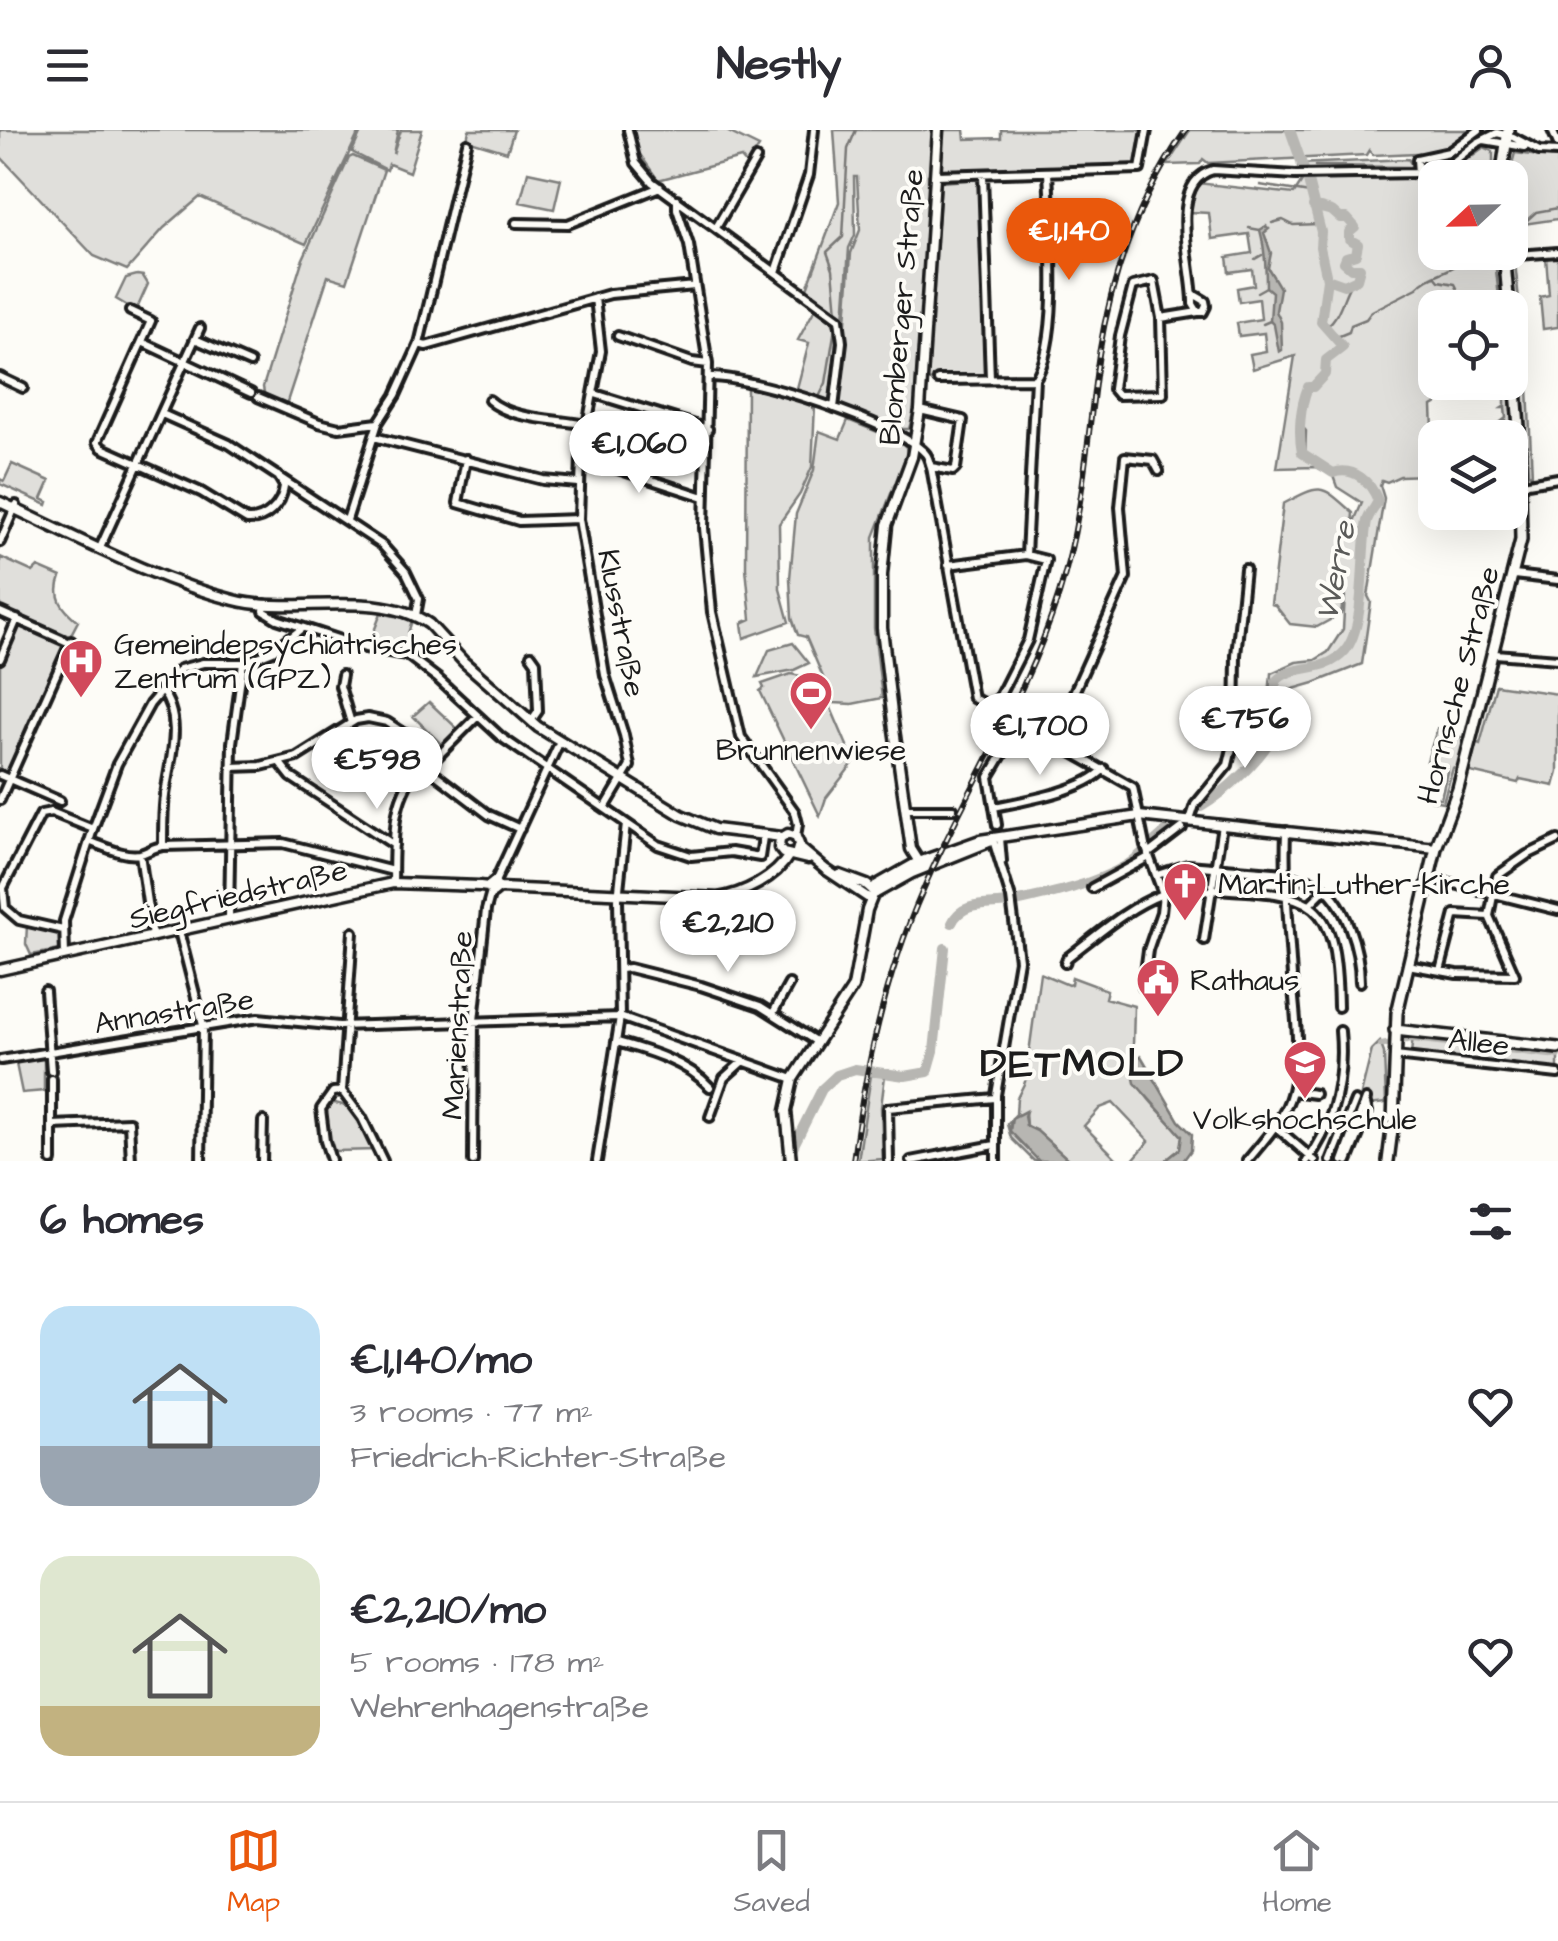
<!DOCTYPE html>
<html lang="en">
<head>
<meta charset="utf-8">
<style>
	body { margin:0; font-family:"Architects Daughter",sans-serif; background:#f2f2f3; color:#2b2b33; height:100vh; display:flex; flex-direction:column; font-size:38px; white-space:nowrap }
	* { box-sizing:border-box; margin:0 }
	p { font-size:32px; color:#7c7c81 }
	.icon { flex:none; width:55px; height:55px; fill:none; stroke:currentColor; stroke-width:2; stroke-linecap:round; stroke-linejoin:round }
	.map { position:relative; height:1031px; overflow:hidden }
	.drawer { display:flex; flex-direction:column; background:#fff; flex:1 }
	.drawer>* { flex:none }
	.needle { width:65px; rotate:248deg }
	.tools { position:absolute; left:1418px; top:30px; display:grid; gap:20px }
	.tools a { display:grid; place-items:center; width:110px; height:110px; border-radius:20px; background:#fff; box-shadow:0 10px 40px #0002; font-size:50px }
	.price { position:absolute; translate:-50% -85px; padding:0 22px; border-radius:35px; background:#fff; color:#222; font-size:32px; line-height:65px; filter:drop-shadow(0 2px 5px #0008) }
	.price::after { content:''; position:absolute; left:50%; top:60px; width:30px; height:22px; margin-left:-15px; background:inherit; clip-path:polygon(0 0,100% 0,50% 100%) }
	.price.on { background:#ea580c; color:#fff }
	ul { padding:0; list-style:none }
	li { display:flex; align-items:center; gap:30px; height:250px; padding:0 40px }
	li span { display:grid; place-items:center; flex:none; width:280px; height:200px; border-radius:30px; color:#555 }
	li>.icon { margin-inline-start:auto }
	span .icon { width:120px; height:120px; fill:#fffc; stroke-width:1 }
	li b { font-size:42px }
	h2 { display:flex; justify-content:space-between; align-items:center; height:120px; padding:0 40px; font-size:42px }
	header { display:flex; justify-content:space-between; align-items:center; height:130px; padding:0 40px; background:#fff; font-size:45px; font-weight:700 }
	.dock { display:flex; justify-content:space-around; align-items:center; height:140px; border-top:2px solid #e1e1e2; background:#fff; font-size:28px; color:#7c7c81 }
	.dock a { display:grid; justify-items:center; gap:5px }
	.dock .on { color:#ea580c }
	.map>svg:first-child { display:block }
	.green { fill:#e0dfdb; stroke:#7e7e7c; stroke-width:2.5 }
	.water { fill:#b7b6b2; stroke:#797876; stroke-width:2.5 }
	.lines { fill:none; stroke-linecap:round; stroke-linejoin:round }
	.stream { stroke:#797876; stroke-width:2.5 }
	.canal { stroke:#b7b6b2; stroke-width:6 }
	.river { stroke:#b7b6b2; stroke-width:10 }
	.minor-casing { stroke:#1c1c1c; stroke-width:14 }
	.tertiary-casing { stroke:#1c1c1c; stroke-width:15 }
	.secondary-casing { stroke:#1c1c1c; stroke-width:16 }
	.minor { stroke:#fdfcf7; stroke-width:6 }
	.tertiary { stroke:#fdfcf7; stroke-width:8 }
	.secondary { stroke:#fdfcf7; stroke-width:9 }
	.rail-casing { stroke:#1c1c1c; stroke-width:6 }
	.rail { stroke:#fdfcf7; stroke-width:2.5; stroke-dasharray:8; stroke-linecap:butt }
	.minor-bridge-casing { stroke:#1c1c1c; stroke-width:14; stroke-linecap:butt }
	.minor-bridge { stroke:#fdfcf7; stroke-width:6 }
	.labels { text-anchor:middle; stroke-width:8; stroke-linejoin:round; paint-order:stroke }
	.street-label { font-size:30px; fill:#1c1c1c; stroke:#fdfcf7 }
	.poi-label { font-size:30px; fill:#1c1c1c; stroke:#fdfcf7; text-anchor:start }
	.water-label { font-size:32px; font-style:italic; fill:#5a5a58; stroke:#fdfcf7 }
	.district-label { font-size:40px; font-weight:bold; letter-spacing:2.5px; fill:#1c1c1c; stroke:#fdfcf7 }
</style>
</head>
<body>
<header><svg class="icon" aria-label="menu" viewBox="0 0 24 24"><path d="M4 6h16M4 12h16M4 18h16"/></svg>Nestly<svg class="icon" aria-label="person" viewBox="0 0 24 24"><circle cx="12" cy="8" r="4"/><path d="M4 21q1-7 8-7t8 7"/></svg></header>
<div class="map">
<svg width="1558" height="1031" viewBox="0 0 1558 1031">
	<rect width="100%" height="100%" fill="#fdfcf7"/>
	<filter id="ink" filterUnits="userSpaceOnUse"><feTurbulence type="fractalNoise" baseFrequency=".01" numOctaves="2"/><feDisplacementMap in="SourceGraphic" scale="20" xChannelSelector="R" yChannelSelector="G"/><feConvolveMatrix kernelMatrix="1 2 1 2 8 2 1 2 1" color-interpolation-filters="sRGB"/></filter>
	<g filter="url(#ink)">
		<!-- green -->
		<path class="green" d="M0,0H360L306,114L200,67L164,98L127,140L94,126L0,26Z
			M362,0H398L393,24L401,0H422L409,42L389,34L387,40L352,22Z
			M469,0H514L507,22L467,10Z
			M632,0H724L759,17L747,35L741,28L658,50L634,16Z
			M834,0H964L965,9L1001,8V0H1145L1136,37L928,45V98L917,268L909,299H898L840,274L851,123L860,100L857,47H854L855,105L849,118L844,190L806,161L839,72Z
			M1190,0H1471L1439,22L1373,25L1369,20L1366,25L1208,33L1203,29L1200,34L1167,35Z
			M1484,17L1493,21V47L1435,48V122L1495,123L1491,129L1495,130L1500,177L1435,178V252L1509,253L1513,296L1511,333L1510,308L1502,303L1506,301V291H1502L1506,288L1505,278H1502L1505,276V265H1468L1465,256L1462,260H1450L1457,265L1436,266L1437,273L1432,276L1433,300L1440,297L1433,305L1435,361L1428,360L1426,345L1400,346L1387,352L1382,350L1380,355L1384,368L1368,466L1371,472L1362,534L1314,553L1269,566L1271,543L1296,532L1315,530L1328,522L1343,499L1346,447L1341,484L1317,497L1290,494L1275,475L1271,474L1283,374C1323,353 1320,354 1353,383L1352,396L1362,373L1337,357L1333,346L1316,337L1277,338L1295,226L1253,239L1250,224L1266,221L1264,203L1239,206L1237,193L1261,189L1259,169L1239,172L1237,158L1254,155L1252,139L1229,142L1227,127L1252,123L1249,104L1212,109L1209,83L1190,82L1198,53L1294,64L1303,50L1429,48L1448,43Z
			M1515,23L1558,28V89L1510,96L1509,45Z
			M353,26L384,40L347,152L328,146L285,278L265,268L263,257L302,131L349,28Z
			M1408,29L1412,35L1407,40L1298,39V34Z
			M528,42L561,49L554,79L520,72Z
			M980,49L987,246L926,251L941,52Z
			M1510,124L1515,132L1528,257L1532,347L1528,342L1520,211Z
			M1558,126V197L1543,199L1540,167L1549,165L1546,127Z
			M137,145L143,146L148,154L136,181L116,169L126,148Z
			M816,177L837,191L834,248L828,273L796,262L809,213L798,210Z
			M747,257L815,275L812,337L800,364L779,394L780,459L789,492L744,508L742,493L751,489L746,438Z
			M848,290L900,311L906,317L907,323L874,407V498L882,568L852,574L834,573L806,507L798,505L792,488L790,448L796,384L814,340L819,301L840,309Z
			M12,334L50,351L42,369L48,372L47,375L0,354V349L4,351Z
			M0,427L33,442L38,437L61,447C53,467 62,479 78,491L68,510L0,477Z
			M381,483L412,490L403,521L368,517Z
			M22,494L68,514L10,642H0V536L18,496Z
			M793,513L809,533L794,540L757,547L769,520Z
			M791,544L819,550L854,632L826,668L820,686L760,561L764,558L762,554Z
			M1496,555L1558,564V641L1554,656L1520,649L1518,653L1458,639L1448,673L1456,639L1453,638L1443,672L1431,670L1432,667L1441,668L1448,637L1427,631L1437,599L1480,614Z
			M429,572L460,601L444,617L413,586Z
			M27,795L56,801L59,805L60,820L31,825L26,814Z
			M1040,843L1068,855L1071,854L1072,847L1107,860L1105,868L1134,876L1133,916L1130,917C1129,961 1158,976 1182,1006L1180,1019L1165,1031H1132L1149,1011L1113,973L1100,978L1084,996L1119,1031H1070L1037,1001L1026,996L1025,981L1012,988L1009,999L1039,1031H1034L1011,1008L1007,994L1016,984L1017,968L1025,952Z
			M1413,905L1558,922V942L1411,924Z
			M1380,912L1384,923L1386,973L1369,975L1347,1031H1332L1360,968L1372,920Z
			M44,924V961L22,963L15,929Z
			M871,945L885,946L881,977L883,1029L858,1031Z
			M335,973C358,976 365,1002 375,1020L336,1021L329,1017L326,975Z"/>
		<!-- water -->
		<path class="water" d="M1266,96L1269,99L1264,103L1271,123L1268,138L1280,158L1276,181L1281,192L1282,220L1279,222L1274,195L1270,191L1272,162L1266,157C1266,138 1265,118 1260,100Z
			M1141,926L1179,991L1192,1004L1191,1020L1183,1031H1165L1180,1019L1182,1006L1135,953L1130,929Z
			M1026,981L1024,986L1026,996L1037,1001L1070,1031H1039L1010,1001L1012,988Z"/>
		<g class="lines">
			<!-- stream -->
			<path class="stream" d="M1315,36L1409,37
				M1426,36L1451,27
				M1260,55L1310,63
				M1272,93L1283,90L1293,95L1318,94
				M1520,93L1525,92L1536,82L1558,78
				M1249,98L1260,100
				M1255,129L1262,125
				M1435,146L1439,151L1455,154L1457,158
				M1257,162L1266,157
				M837,183L833,139L827,122L843,107L848,19L856,0
				M1263,194L1270,191
				M1327,196C1340,186 1343,166 1351,153
				M1337,207L1349,202L1351,195L1366,189L1372,181L1417,158C1429,144 1449,143 1460,132L1467,133L1476,124L1488,122
				M813,279L826,253L835,198L832,191
				M1301,295L1306,301L1305,327"/>
			<!-- canal -->
			<path class="canal" d="M1381,915L1412,909L1558,926"/>
			<!-- river -->
			<path class="river" d="M1313,76L1332,81L1340,88H1347L1355,97L1349,102V109L1358,114L1356,124L1346,127L1344,132L1351,138H1360L1357,149L1344,155L1327,149
				M1201,677C1223,664 1267,625 1274,601C1278,585 1276,567 1276,551C1294,532 1324,545 1345,521C1367,494 1360,425 1367,391C1369,384 1375,378 1378,371C1371,352 1354,336 1333,343L1302,323C1298,302 1300,277 1308,257H1313L1325,244L1326,230L1343,217L1321,192L1327,149L1320,117L1321,102L1308,51L1290,0
				M952,793C963,769 992,777 1015,772C1051,764 1095,754 1127,735C1142,725 1154,710 1169,699
				M786,1031L822,959L837,945L855,939L905,946L928,942L934,921L945,818"/>
			<defs>
				<path id="minor" d="M628,0L636,33L652,52L839,189L842,212L834,278
					M1552,0L1558,14
					M1484,10L1525,17
					M1418,43L1417,29L1449,22L1479,0
					M936,45L1140,39L1147,0
					M983,45L990,249
					M677,69V79L689,115L708,234L704,398L712,482L741,607L795,682L798,694L796,707
					M516,93L568,94L660,57
					M717,96L756,29
					M1510,120L1517,125L1558,122
					M776,142L809,45L814,0
					M1154,151L1161,188L1163,264L1118,265L1113,259L1120,206L1133,156Z
					M1193,164L1205,171L1206,176L1203,182H1198L1193,174C1194,140 1165,53 1213,40L1296,45L1418,43L1448,36L1477,13L1497,3L1513,7L1539,21L1558,22
					M595,168L601,221L581,327L579,389L605,545L624,605L630,636L605,678
					M130,181L151,191L97,312L102,318L201,362L247,390C266,391 282,375 284,356L278,346
					M1161,188L1198,182
					M618,206L692,232L708,234
					M195,209L200,198
					M142,212L251,263
					M419,214L426,216L610,164L695,156
					M0,247L23,258
					M709,247C748,245 899,294 925,323C929,327 929,332 931,337L973,568L1000,582
					M1035,249C1062,211 1050,91 1048,42
					M938,250L1035,249
					M595,264L708,299
					M258,267L319,293L339,298L378,293
					M489,270C511,290 557,289 586,295
					M920,280L963,290L956,338L953,341L931,337
					M162,284L229,314L382,415L406,442L419,469L416,485
					M374,307L543,350L578,353
					M581,327L704,367
					M466,329L458,373L519,391L579,389
					M1510,356L1558,348
					M347,390L378,293L396,265L419,214L467,13
					M0,412L16,375
					M100,418L195,209L250,233
					M1026,425L1035,249
					M948,435L1026,425L1046,430L1028,510L993,579
					M1514,445L1558,450
					M265,474L264,481L277,489L365,518L407,525L437,548L501,607L658,715L691,726L731,722L760,727L763,707
					M0,482L70,513
					M1495,524L1558,529
					M0,529L17,489
					M342,545L340,556L351,593
					M161,560C187,593 166,638 164,676C163,689 163,703 163,716
					M1011,588L1133,657L1145,715L1163,764L1161,782L1148,820L1143,857
					M531,591L538,581L536,532L531,525
					M1056,613L1066,580L1126,447L1120,377L1125,327L1153,330L1159,341
					M280,633L291,647L394,715
					M422,634L489,685L520,699
					M231,637L261,636L297,627L356,590L368,588L387,592L407,605L422,634
					M427,637L478,586
					M0,645L60,671
					M0,670L71,511
					M994,677C1024,671 1084,661 1104,639
					M907,679H953
					M1190,690L1195,675L1228,635L1235,606L1236,525L1245,439
					M997,695L989,647L1021,593
					M1000,708L1002,731
					M993,710L1011,768L1019,830L996,965V1031
					M91,712C105,717 125,727 140,724C148,722 154,717 163,716L283,713L393,741
					M140,724L152,807
					M1148,724L1182,698
					M1157,745L1188,735L1286,743
					M1286,747C1296,748 1307,748 1317,753C1346,768 1360,822 1360,852
					M1431,748L1558,780
					M495,752L560,611
					M393,753C394,709 390,668 422,634
					M1092,758L1149,727
					M1163,759L1213,761
					M1213,759C1316,764 1336,767 1338,877
					M1310,774L1325,759
					M229,788L232,613L243,533
					M63,800L19,790L5,778L3,758L41,684L51,682L93,699
					M179,801L203,895L201,1031
					M353,802L342,961L362,988L383,1031
					M1204,810L1222,695
					M65,826L64,791L93,699L117,634L150,574L180,539L203,533H243L273,521L301,499
					M1065,833L1067,828C1097,805 1128,777 1163,764
					M1408,835L1457,844L1515,845L1489,786L1497,746L1527,725L1558,710
					M621,839L629,838L701,856L760,876L817,912
					M1440,841L1455,784L1489,786
					M45,861L51,941
					M773,883L789,854
					M617,912C649,921 687,932 710,957
					M1395,926L1558,944
					M1,930L258,888L339,896L620,887L793,949
					M1292,961L1315,964
					M710,987L724,948L743,931
					M52,995L129,992L131,1031
					M1276,997L1315,1031
					M331,1030L325,1011L321,979L333,962L342,961
					M52,1031V949
					M262,1031L263,991
					M473,1031L474,891L486,780L491,762
					M597,1031L620,887L618,769L626,694
					M889,1031L888,978L995,968
					M911,1031L995,1015
					M1247,1031C1265,1009 1285,989 1292,961C1302,923 1295,885 1292,847C1289,798 1284,750 1286,701
					M1307,1031C1335,993 1344,947 1340,901
					M1331,1031L1355,971
					M1343,1031L1366,969
					M1348,1031L1368,982L1366,974"/>
				<path id="tertiary" d="M0,372C76,407 152,449 234,470C293,486 375,457 429,494L464,532L538,597L681,685L715,699L782,707
					M799,717L825,739L870,769
					M797,721L799,714L796,707L788,704L780,709L779,718L783,723L808,729
					M923,738L911,719L893,592L882,498V445L887,395L912,327L920,280L938,0
					M840,745L867,755L876,763
					M499,758L718,768C743,764 776,748 789,725
					M876,763L912,743L989,712
					M0,840L393,753L480,756L488,757L493,763L499,758L494,752L488,757
					M791,1031L786,981L793,949L853,857L867,780L877,755L916,733L980,710L1139,686L1436,718"/>
				<path id="secondary" d="M1501,48L1508,0
					M1504,122L1509,178
					M1395,900L1558,918
					M1388,1031L1393,992L1397,883L1436,718L1458,659L1521,410L1519,297L1510,186"/>
			</defs>
			<!-- minor casing -->
			<use href="#minor" class="minor-casing"/>
			<!-- tertiary casing -->
			<use href="#tertiary" class="tertiary-casing"/>
			<!-- secondary casing -->
			<use href="#secondary" class="secondary-casing"/>
			<!-- minor -->
			<use href="#minor" class="minor"/>
			<!-- tertiary -->
			<use href="#tertiary" class="tertiary"/>
			<!-- secondary -->
			<use href="#secondary" class="secondary"/>
			<defs>
				<path id="rail" d="M853,1031C865,938 885,846 923,760C966,660 1027,567 1059,464C1084,386 1087,304 1099,224C1112,144 1139,67 1186,0"/>
			</defs>
			<!-- rail casing -->
			<use href="#rail" class="rail-casing"/>
			<!-- rail -->
			<use href="#rail" class="rail"/>
			<defs>
				<path id="minor-bridge" d="M1000,582L1011,588"/>
			</defs>
			<!-- minor-bridge casing -->
			<use href="#minor-bridge" class="minor-bridge-casing"/>
			<!-- minor-bridge -->
			<use href="#minor-bridge" class="minor-bridge"/>
		</g>
	</g>
	<!-- icons -->
	<defs>
		<symbol id="hospital-pin" viewBox="-11 -11 22 30"><path d="M0 17L-7.5 6A9.5 9.5 0 1 1 7.5 6Z" fill="#d1495b" stroke="#fdfcf7"/><path d="M-5-5h3v3.5h4V-5h3V5h-3V1.5h-4V5h-3Z" fill="#fff"/></symbol>
		<symbol id="stadium-pin" viewBox="-11 -11 22 30"><path d="M0 17L-7.5 6A9.5 9.5 0 1 1 7.5 6Z" fill="#d1495b" stroke="#fdfcf7"/><path d="M0-5a6.5 5 0 1 0 0 10a6.5 5 0 1 0 0-10ZM-3.5-1.8h7v3.6h-7Z" fill="#fff"/></symbol>
		<symbol id="church-pin" viewBox="-11 -11 22 30"><path d="M0 17L-7.5 6A9.5 9.5 0 1 1 7.5 6Z" fill="#d1495b" stroke="#fdfcf7"/><path d="M-1.2-6h2.4v3.5h3.3v2.4h-3.3V6h-2.4V-.1h-3.3v-2.4h3.3Z" fill="#fff"/></symbol>
		<symbol id="civic-pin" viewBox="-11 -11 22 30"><path d="M0 17L-7.5 6A9.5 9.5 0 1 1 7.5 6Z" fill="#d1495b" stroke="#fdfcf7"/><path d="M-.6-6.5H3V-4.5H.6V-3L4-1V1h2V6H-6V1h2V-1L-.6-3ZM-1.2 2.5V6h2.4V2.5Z" fill="#fff"/></symbol>
		<symbol id="university-pin" viewBox="-11 -11 22 30"><path d="M0 17L-7.5 6A9.5 9.5 0 1 1 7.5 6Z" fill="#d1495b" stroke="#fdfcf7"/><path d="M0-5L7-2L0 1L-7-2ZM-4 1L0 2.5L4 1V4Q0 6-4 4Z" fill="#fff"/></symbol>
	</defs>
	<g fill-rule="evenodd">
		<use href="#hospital-pin" x="56" y="506" width="50" height="68"/>
		<use href="#stadium-pin" x="786" y="538" width="50" height="68"/>
		<use href="#church-pin" x="1160" y="729" width="50" height="68"/>
		<use href="#civic-pin" x="1133" y="825" width="50" height="68"/>
		<use href="#university-pin" x="1280" y="907" width="50" height="68"/>
	</g>
	<g class="labels">
		<!-- street labels -->
		<g class="street-label">
			<text transform="translate(901 177) rotate(-85)" y="10">Blomberger Straße</text>
			<text transform="translate(622 493) rotate(79)" y="10">Klusstraße</text>
			<text transform="translate(1458 555) rotate(-75)" y="10">Hornsche Straße</text>
			<text transform="translate(238 764) rotate(-13)" y="10">Siegfriedstraße</text>
			<text transform="translate(174 881) rotate(-9)" y="10">Annastraße</text>
			<text transform="translate(457 895) rotate(-87)" y="10">Marienstraße</text>
			<text transform="translate(1479 912) rotate(7)" y="10">Allee</text>
		</g>
		<!-- poi labels -->
		<g class="poi-label">
			<text x="114" y="524">Gemeindepsychiatrisches<tspan x="114" dy="34">Zentrum (GPZ)</tspan></text>
			<text x="811" y="630" text-anchor="middle">Brunnenwiese</text>
			<text x="1218" y="764">Martin-Luther-Kirche</text>
			<text x="1190" y="860">Rathaus</text>
			<text x="1305" y="999" text-anchor="middle">Volkshochschule</text>
		</g>
		<!-- water labels -->
		<g class="water-label">
			<text transform="translate(1335 441) rotate(-79)" y="11">Werre</text>
		</g>
		<!-- district labels -->
		<g class="district-label">
			<text x="1083" y="946">DETMOLD</text>
		</g>
	</g>
</svg>
<div class="tools">
<a><svg class="needle" viewBox="-14 -14 28 28"><path d="M0-13l5 13h-10z" fill="#e53935"/><path d="M0 13l5-13h-10z" fill="#7c7c81"/></svg></a>
<a><svg class="icon" aria-label="locate" viewBox="0 0 24 24"><circle cx="12" cy="12" r="6"/><path d="M12 2v4M12 18v4M2 12h4M18 12h4"/></svg></a>
<a><svg class="icon" aria-label="layers" viewBox="0 0 24 24"><path d="M12 4l9 5-9 5-9-5zM3 14l9 5 9-5"/></svg></a>
</div>
<b class="price on" style="left:1069px;top:153px">€1,140</b>
<b class="price" style="left:639px;top:366px">€1,060</b>
<b class="price" style="left:1245px;top:641px">€756</b>
<b class="price" style="left:1040px;top:648px">€1,700</b>
<b class="price" style="left:377px;top:682px">€598</b>
<b class="price" style="left:728px;top:845px">€2,210</b>
</div>
<section class="drawer">
<h2>6 homes<svg class="icon" aria-label="filters" viewBox="0 0 24 24"><path d="M4 7h16M4 17h16"/><circle cx="9" cy="7" r="2"/><circle cx="15" cy="17" r="2"/></svg></h2>
<ul>
<li><span style="background:linear-gradient(#bfe0f5 70%,#9aa5b1 0)"><svg class="icon" aria-label="home" viewBox="0 0 24 24"><path d="M3 11l9-7 9 7M6 9v11h12V9"/></svg></span><div><b>€1,140/mo</b><p>3 rooms · 77 m²</p><p>Friedrich-Richter-Straße</p></div><svg class="icon" aria-label="heart" viewBox="0 0 24 24"><path d="M12 20l-8-8c-3-5 5-10 8-4 3-6 11-1 8 4z"/></svg></li>
<li><span style="background:linear-gradient(#dfe7d0 75%,#c2b280 0)"><svg class="icon" aria-label="home" viewBox="0 0 24 24"><path d="M3 11l9-7 9 7M6 9v11h12V9"/></svg></span><div><b>€2,210/mo</b><p>5 rooms · 178 m²</p><p>Wehrenhagenstraße</p></div><svg class="icon" aria-label="heart" viewBox="0 0 24 24"><path d="M12 20l-8-8c-3-5 5-10 8-4 3-6 11-1 8 4z"/></svg></li>
</ul>
</section>
<nav class="dock">
<a class="on"><svg class="icon" aria-label="map" viewBox="0 0 24 24"><path d="M3 6l6-2 6 2 6-2v14l-6 2-6-2-6 2zM9 4v14M15 6v14"/></svg>Map</a>
<a><svg class="icon" aria-label="saved" viewBox="0 0 24 24"><path d="M7 4h10v16l-5-4-5 4z"/></svg>Saved</a>
<a><svg class="icon" aria-label="home" viewBox="0 0 24 24"><path d="M3 11l9-7 9 7M6 9v11h12V9"/></svg>Home</a>
</nav>
</body>
</html>
